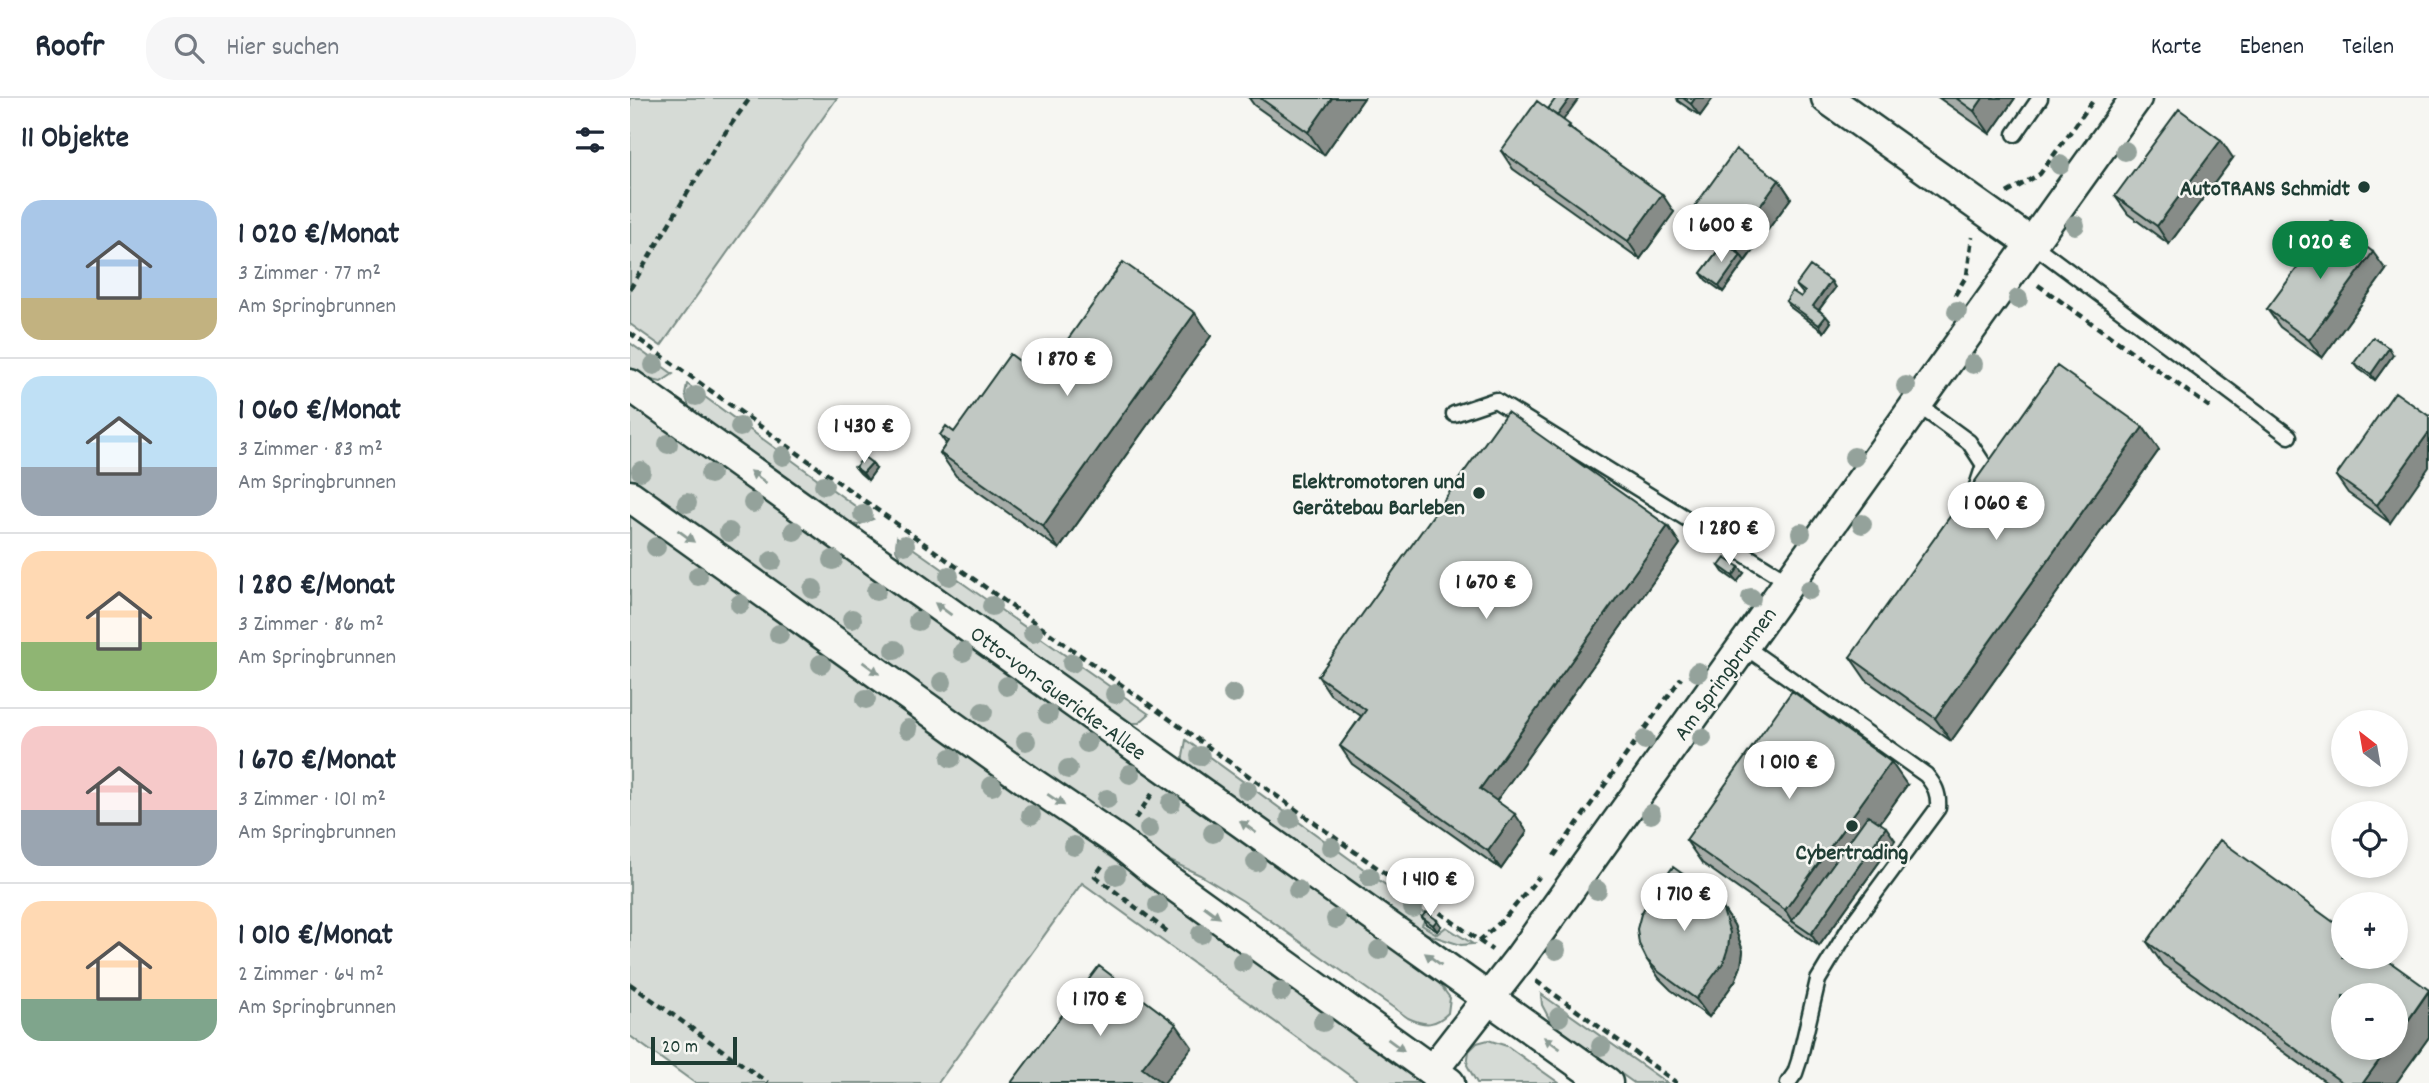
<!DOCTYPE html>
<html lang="de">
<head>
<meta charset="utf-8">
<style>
	body { margin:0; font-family:Dekko,sans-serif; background:#f6f6f7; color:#1f2937; height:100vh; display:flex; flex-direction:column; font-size:26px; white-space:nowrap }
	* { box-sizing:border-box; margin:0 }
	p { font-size:23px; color:#747a83 }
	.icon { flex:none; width:38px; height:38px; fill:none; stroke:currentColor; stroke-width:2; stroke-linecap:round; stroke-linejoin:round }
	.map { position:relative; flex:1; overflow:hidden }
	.sheet { display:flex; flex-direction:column; background:#fff; width:630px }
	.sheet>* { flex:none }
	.needle { width:46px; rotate:329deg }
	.buttons { position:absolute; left:1701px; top:612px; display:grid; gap:14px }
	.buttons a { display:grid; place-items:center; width:77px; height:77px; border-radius:50%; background:#fff; box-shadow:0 4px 10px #0003; font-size:35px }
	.scale { position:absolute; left:21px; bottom:18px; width:86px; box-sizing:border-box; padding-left:7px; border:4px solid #1f3d34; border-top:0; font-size:19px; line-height:24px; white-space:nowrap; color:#1f3d34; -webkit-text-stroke:5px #f6f6f2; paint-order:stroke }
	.price { position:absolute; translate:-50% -60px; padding:0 16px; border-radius:24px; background:#fff; color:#222; font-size:23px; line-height:46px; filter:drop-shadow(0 2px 4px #0008) }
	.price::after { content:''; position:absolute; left:50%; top:42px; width:21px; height:16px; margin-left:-10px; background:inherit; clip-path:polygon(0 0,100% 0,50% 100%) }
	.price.active { background:#0b8043; color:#fff }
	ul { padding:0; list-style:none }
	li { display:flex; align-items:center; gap:21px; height:175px; padding:0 21px }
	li+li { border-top:2px solid #e0e1e3 }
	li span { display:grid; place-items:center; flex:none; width:196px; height:140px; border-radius:21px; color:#555 }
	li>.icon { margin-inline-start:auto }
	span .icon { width:84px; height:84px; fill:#fffc; stroke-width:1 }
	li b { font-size:30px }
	h2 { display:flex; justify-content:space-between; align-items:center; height:84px; padding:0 21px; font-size:30px }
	header { display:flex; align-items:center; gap:42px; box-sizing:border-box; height:98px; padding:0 35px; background:#fff; border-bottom:2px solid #e0e1e3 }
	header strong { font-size:33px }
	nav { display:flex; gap:38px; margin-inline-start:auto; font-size:24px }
	.search { width:490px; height:63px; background:#f6f6f7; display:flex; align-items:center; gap:18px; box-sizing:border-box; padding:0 24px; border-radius:28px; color:#747a83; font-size:26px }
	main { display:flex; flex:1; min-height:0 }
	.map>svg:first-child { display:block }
	.green { fill:#d6dbd6; stroke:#7a8c85; stroke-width:2 }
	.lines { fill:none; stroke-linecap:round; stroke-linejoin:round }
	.lane-casing { stroke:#1f3d34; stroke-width:19 }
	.street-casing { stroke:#1f3d34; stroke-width:35 }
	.path { stroke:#1f3d34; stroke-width:4.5; stroke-dasharray:7 5; stroke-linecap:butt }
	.lane { stroke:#f6f6f2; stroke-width:14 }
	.street { stroke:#f6f6f2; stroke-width:30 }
	.tree { fill:#94a29b }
	.wall { fill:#a6aca8; stroke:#1f3d34; stroke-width:2 }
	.shaded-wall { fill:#878c88; stroke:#1f3d34; stroke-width:2 }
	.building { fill:#c1c8c3; stroke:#1f3d34; stroke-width:2 }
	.oneway { fill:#8a9a93 }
	.poi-dot { fill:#1f3d34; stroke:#f6f6f2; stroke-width:2.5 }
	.labels { text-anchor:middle; stroke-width:5; stroke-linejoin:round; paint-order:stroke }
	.poi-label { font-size:23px; font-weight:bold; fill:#1f3d34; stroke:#f6f6f2; text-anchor:end }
	.street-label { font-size:23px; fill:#1f3d34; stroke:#f6f6f2 }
</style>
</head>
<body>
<header>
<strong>Roofr</strong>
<div class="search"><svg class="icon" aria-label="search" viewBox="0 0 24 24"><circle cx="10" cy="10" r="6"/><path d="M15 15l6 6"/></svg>Hier suchen</div>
<nav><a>Karte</a><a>Ebenen</a><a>Teilen</a></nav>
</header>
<main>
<section class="sheet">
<h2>11 Objekte<svg class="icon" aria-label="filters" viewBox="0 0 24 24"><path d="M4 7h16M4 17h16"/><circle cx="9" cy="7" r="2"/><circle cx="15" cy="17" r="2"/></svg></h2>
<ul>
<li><span style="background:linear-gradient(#a9c7e8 70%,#c2b280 0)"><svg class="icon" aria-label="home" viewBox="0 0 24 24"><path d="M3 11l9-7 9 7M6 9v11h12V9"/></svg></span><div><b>1 020 €/Monat</b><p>3 Zimmer · 77 m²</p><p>Am Springbrunnen</p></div></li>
<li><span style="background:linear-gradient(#bfe0f5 65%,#9aa5b1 0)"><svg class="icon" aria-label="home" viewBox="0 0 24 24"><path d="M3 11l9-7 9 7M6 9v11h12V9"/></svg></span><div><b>1 060 €/Monat</b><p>3 Zimmer · 83 m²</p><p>Am Springbrunnen</p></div></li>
<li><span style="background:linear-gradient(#ffd9b3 65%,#8fb573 0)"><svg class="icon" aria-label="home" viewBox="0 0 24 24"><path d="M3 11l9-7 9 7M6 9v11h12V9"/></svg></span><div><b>1 280 €/Monat</b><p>3 Zimmer · 86 m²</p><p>Am Springbrunnen</p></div></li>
<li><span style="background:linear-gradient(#f6c9c9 60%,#9aa5b1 0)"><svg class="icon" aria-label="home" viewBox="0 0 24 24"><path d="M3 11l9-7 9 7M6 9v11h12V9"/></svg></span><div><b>1 670 €/Monat</b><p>3 Zimmer · 101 m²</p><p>Am Springbrunnen</p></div></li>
<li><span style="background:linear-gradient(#ffd9b3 70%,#7fa58c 0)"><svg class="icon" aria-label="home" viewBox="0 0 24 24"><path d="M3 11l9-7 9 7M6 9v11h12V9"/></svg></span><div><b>1 010 €/Monat</b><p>2 Zimmer · 64 m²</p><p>Am Springbrunnen</p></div></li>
</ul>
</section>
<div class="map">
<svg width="1799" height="985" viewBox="0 0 1799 985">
	<rect width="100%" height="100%" fill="#f6f6f2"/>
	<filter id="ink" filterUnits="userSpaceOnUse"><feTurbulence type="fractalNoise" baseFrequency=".0143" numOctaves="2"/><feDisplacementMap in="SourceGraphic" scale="14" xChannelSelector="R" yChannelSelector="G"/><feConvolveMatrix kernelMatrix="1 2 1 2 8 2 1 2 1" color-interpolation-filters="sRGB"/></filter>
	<g filter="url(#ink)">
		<!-- green -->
		<path class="green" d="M0,0H207L31,248L0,226Z
			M0,245L43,276L31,284L17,281L0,269Z
			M57,286L243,421L228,427L220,426L60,312L55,296Z
			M0,303L804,878L820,900L818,915C805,928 795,928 778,920L613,803L570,777L519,753L0,382Z
			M0,414L795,985H730L452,785L308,985H65L0,938Z
			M267,439L519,616L509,625H499L271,462L266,451Z
			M556,642L797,817L792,827L807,836L816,829L843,846L831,847L790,834L552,664Z
			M911,896L1037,985H1004L922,926L912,907Z
			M858,942L877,948L929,985H847L837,967L839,953L847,945Z"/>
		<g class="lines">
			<defs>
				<path id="lane" d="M1385,36L1410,0
					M1401,145L1659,338
					M1287,306L1339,344L1354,367L1346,391
					M824,316L865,302L1159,484
					M1114,548L1296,677C1305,688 1309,695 1308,710L1220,829L1188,882L1169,963L1165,975L1158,985"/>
				<path id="street" d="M1197,0L1401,145
					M0,287L977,985
					M0,398L400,684L489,744L526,774L819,985
					M802,973L890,860L1506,0"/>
			</defs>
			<!-- lane casing -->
			<use href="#lane" class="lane-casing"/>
			<!-- street casing -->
			<use href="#street" class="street-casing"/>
			<!-- path -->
			<path class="path" d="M1377,95L1410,76L1465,0
				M1408,187L1581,310
				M0,191L85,49L120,0
				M1325,197L1337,177L1342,139
				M0,235L862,852
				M505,721L522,696
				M924,758L1051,580
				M472,768L465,778L539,835
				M849,843L874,821L909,779
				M906,883L1047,985
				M0,886L138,985"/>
			<!-- lane -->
			<use href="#lane" class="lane"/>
			<!-- street -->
			<use href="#street" class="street"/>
		</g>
		<!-- trees -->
		<g class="tree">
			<circle cx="1495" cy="53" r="10"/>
			<circle cx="1430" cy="67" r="10"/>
			<circle cx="1445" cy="127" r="10"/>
			<circle cx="1388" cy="201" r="10"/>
			<circle cx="1327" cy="213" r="10"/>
			<circle cx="1343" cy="266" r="10"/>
			<circle cx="24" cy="267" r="10"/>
			<circle cx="1276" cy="288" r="10"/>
			<circle cx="66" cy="298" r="10"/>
			<circle cx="110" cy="329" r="10"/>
			<circle cx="38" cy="346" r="10"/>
			<circle cx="153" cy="358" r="10"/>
			<circle cx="1224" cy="359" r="10"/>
			<circle cx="11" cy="373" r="10"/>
			<circle cx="80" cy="376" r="10"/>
			<circle cx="194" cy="387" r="10"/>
			<circle cx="57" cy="405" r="10"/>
			<circle cx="123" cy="405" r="10"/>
			<circle cx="233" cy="416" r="10"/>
			<circle cx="1232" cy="426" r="10"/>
			<circle cx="164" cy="433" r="10"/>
			<circle cx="99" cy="434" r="10"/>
			<circle cx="1171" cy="435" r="10"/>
			<circle cx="275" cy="447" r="10"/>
			<circle cx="26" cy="449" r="10"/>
			<circle cx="203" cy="462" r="10"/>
			<circle cx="142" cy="463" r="10"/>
			<circle cx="68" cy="478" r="10"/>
			<circle cx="319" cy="478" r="10"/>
			<circle cx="183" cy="491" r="10"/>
			<circle cx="1179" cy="492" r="10"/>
			<circle cx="246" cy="493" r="10"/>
			<circle cx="1121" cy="500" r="10"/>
			<circle cx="110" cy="506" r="10"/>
			<circle cx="362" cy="508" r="10"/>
			<circle cx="222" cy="521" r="10"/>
			<circle cx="288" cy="523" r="10"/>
			<circle cx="403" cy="535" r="10"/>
			<circle cx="149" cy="536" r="10"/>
			<circle cx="265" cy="552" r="10"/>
			<circle cx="333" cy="554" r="10"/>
			<circle cx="442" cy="565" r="10"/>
			<circle cx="191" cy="566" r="10"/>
			<circle cx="1068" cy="574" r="10"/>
			<circle cx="312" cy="584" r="10"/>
			<circle cx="377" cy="588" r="10"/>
			<circle cx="485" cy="596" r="10"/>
			<circle cx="603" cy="596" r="10"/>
			<circle cx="236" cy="601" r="10"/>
			<circle cx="353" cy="614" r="10"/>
			<circle cx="418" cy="616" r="10"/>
			<circle cx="278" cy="631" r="10"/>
			<circle cx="1072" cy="640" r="10"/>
			<circle cx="1015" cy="642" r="10"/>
			<circle cx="396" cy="643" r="10"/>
			<circle cx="457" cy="645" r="10"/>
			<circle cx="570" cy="658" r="10"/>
			<circle cx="321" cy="660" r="10"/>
			<circle cx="438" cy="671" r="10"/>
			<circle cx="500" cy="676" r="10"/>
			<circle cx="362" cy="688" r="10"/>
			<circle cx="617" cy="692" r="10"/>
			<circle cx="477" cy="701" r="10"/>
			<circle cx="541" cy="705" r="10"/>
			<circle cx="1021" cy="716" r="10"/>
			<circle cx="401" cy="717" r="10"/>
			<circle cx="660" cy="721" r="10"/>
			<circle cx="519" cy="731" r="10"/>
			<circle cx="583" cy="735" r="10"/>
			<circle cx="444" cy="748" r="10"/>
			<circle cx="701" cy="749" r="10"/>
			<circle cx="626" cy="764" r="10"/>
			<circle cx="486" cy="777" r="10"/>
			<circle cx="740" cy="779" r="10"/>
			<circle cx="668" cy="792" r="10"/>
			<circle cx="967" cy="792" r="10"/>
			<circle cx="528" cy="807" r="10"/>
			<circle cx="783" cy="810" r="10"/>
			<circle cx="706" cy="821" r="10"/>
			<circle cx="571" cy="836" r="10"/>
			<circle cx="749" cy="852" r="10"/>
			<circle cx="926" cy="852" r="10"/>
			<circle cx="612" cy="864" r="10"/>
			<circle cx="651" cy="894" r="10"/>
			<circle cx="929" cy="919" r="10"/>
			<circle cx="693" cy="924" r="10"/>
			<circle cx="971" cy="948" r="10"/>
		</g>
		<!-- wall -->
		<path class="wall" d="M619,0H734L694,57L624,7Z
			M1047,0H1083L1070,18L1048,3Z
			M1309,0H1385L1360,36Z
			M933,22L946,35L1044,114L1010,161L883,71L871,53Z
			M1603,60L1539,146L1498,116L1485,98Z
			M1149,82L1161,100L1093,194L1076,182L1071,175L1092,147L1073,133L1060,115Z
			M1756,172L1692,260L1650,229L1637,211Z
			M1201,183L1205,190L1189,212L1201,224L1194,234L1160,209L1156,203L1171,199L1173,196L1166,187Z
			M581,238L429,451L326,378L310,355L316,346L310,337L324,334L411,279Z
			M1763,257L1745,282L1729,271L1724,265Z
			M1799,318L1760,425L1718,395L1706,378Z
			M1513,329L1529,352L1321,643L1236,582L1220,559Z
			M225,369L246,371L238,382L230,375Z
			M1038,428L1050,446L866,703L897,734L871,771L722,666L710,648L731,618L700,596L688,578Z
			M1089,468L1114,475L1107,484L1093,474Z
			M1277,687L1250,725L1265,742L1189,848L1072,765L1056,742Z
			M1092,809L1104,827L1113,853L1111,868L1105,883L1079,919L1041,892L1029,880L1017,862Z
			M792,819L811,828L807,833L796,826Z
			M1517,844L1799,892V939L1766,985H1697L1533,867Z"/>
		<!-- shaded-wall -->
		<path class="shaded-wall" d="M702,0H734L694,57L678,34Z
			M940,0H949L929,28L924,21Z
			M1065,0H1083L1070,18L1061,6Z
			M1353,0H1385L1360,36L1344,13Z
			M1591,42L1603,60L1539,146L1527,128Z
			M1149,82L1161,100L1115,163L1103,146Z
			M1032,96L1044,114L1010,161L998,143Z
			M1743,154L1756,172L1692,260L1679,242Z
			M1111,157L1115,163L1093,194L1089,188Z
			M1201,183L1205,190L1187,214L1183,208Z
			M565,215L581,238L429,451L413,428Z
			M1196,218L1201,224L1194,234L1189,227Z
			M1759,250L1763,257L1745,282L1741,276Z
			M1513,329L1529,352L1321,643L1305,620Z
			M1799,334V369L1760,425L1747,407Z
			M242,365L246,371L238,382L233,375Z
			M1038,428L1050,446L862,709L850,691Z
			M1109,469L1114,475L1107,484L1103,478Z
			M1261,664L1277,687L1174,831L1162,823L1155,812Z
			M885,716L897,734L871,771L858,753Z
			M1256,729L1265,742L1189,848L1181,836Z
			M1092,809L1104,827L1113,853L1111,868L1105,883L1079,919L1066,901Z
			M807,822L811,828L807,833L803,827Z
			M1799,893V939L1766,985H1733L1758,950H1766V940Z
			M546,926L562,949L534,985H523L512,970Z"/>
		<!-- building -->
		<path class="building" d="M630,0H702L678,34Z
			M926,0H940L927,18L918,11Z
			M1053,0H1065L1061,6Z
			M1326,0H1353L1344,13Z
			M907,3L940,27L938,29L1032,96L998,143L871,53Z
			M1549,11L1591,42L1527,128L1485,98Z
			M1106,51L1149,82L1103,146L1060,115Z
			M1702,123L1743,154L1679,242L1637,211Z
			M1094,145L1111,157L1089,188L1071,175Z
			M493,164L565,215L413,428L310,355L318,343L310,337L316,328L324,334L380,256L411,279Z
			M1180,168L1201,183L1183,208L1196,218L1189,227L1156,203L1162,193L1171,199L1175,194L1166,187Z
			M1743,239L1759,250L1741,276L1724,265Z
			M1427,268L1513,329L1305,620L1220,559Z
			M1765,294L1799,318V334L1747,407L1706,378Z
			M877,314L1038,428L850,691L885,716L858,753L710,648L736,612L688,578Z
			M234,359L242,365L233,375L225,369Z
			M1095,460L1109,469L1103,478L1089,468Z
			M1162,593L1261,664L1155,812L1056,742Z
			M1238,717L1256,729L1181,836L1162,823Z
			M1590,742L1713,831V859H1753L1799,892L1766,940V898H1713V950H1758L1733,985H1713L1517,844Z
			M1043,769L1082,797L1092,809L1100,835L1098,850L1093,865L1066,901L1029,874L1017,862L1009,846L1007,831L1011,816L1020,800Z
			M796,814L807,822L803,827L792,819Z
			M469,868L546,926L512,970L532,985H381Z"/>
		<!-- one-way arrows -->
		<defs><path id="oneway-solid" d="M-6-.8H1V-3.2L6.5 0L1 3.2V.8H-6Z" transform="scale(1.75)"/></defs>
		<g class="oneway">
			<use href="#oneway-solid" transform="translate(128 379) rotate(-144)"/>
			<use href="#oneway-solid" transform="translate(56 438) rotate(36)"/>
			<use href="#oneway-solid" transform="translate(313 511) rotate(-144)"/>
			<use href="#oneway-solid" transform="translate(241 570) rotate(36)"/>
			<use href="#oneway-solid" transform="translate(426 702) rotate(34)"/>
			<use href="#oneway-solid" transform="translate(618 729) rotate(-144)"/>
			<use href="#oneway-solid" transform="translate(582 814) rotate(36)"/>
			<use href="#oneway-solid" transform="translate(803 861) rotate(-144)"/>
			<use href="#oneway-solid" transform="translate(922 945) rotate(-144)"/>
			<use href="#oneway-solid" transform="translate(766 947) rotate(36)"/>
		</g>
	</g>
	<!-- markers -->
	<g class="poi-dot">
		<circle cx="1734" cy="89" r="7"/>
		<circle cx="849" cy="395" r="7"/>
		<circle cx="1222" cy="728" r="7"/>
	</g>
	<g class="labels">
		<!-- poi labels -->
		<g class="poi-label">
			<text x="1720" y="97">AutoTRANS Schmidt</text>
			<text x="835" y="390">Elektromotoren und<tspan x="835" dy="26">Gerätebau Barleben</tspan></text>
			<text x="1222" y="761" text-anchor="middle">Cybertrading</text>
		</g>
		<!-- street labels -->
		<g class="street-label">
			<text transform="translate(1094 575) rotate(-54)" y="8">Am Springbrunnen</text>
			<text transform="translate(429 594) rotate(36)" y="8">Otto-von-Guericke-Allee</text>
		</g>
	</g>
</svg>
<div class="buttons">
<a><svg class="needle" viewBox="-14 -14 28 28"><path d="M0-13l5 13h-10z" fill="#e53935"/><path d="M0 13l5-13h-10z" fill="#747a83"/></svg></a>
<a><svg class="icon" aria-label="locate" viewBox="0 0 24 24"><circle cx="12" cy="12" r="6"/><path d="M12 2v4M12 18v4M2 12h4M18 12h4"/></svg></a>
<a>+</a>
<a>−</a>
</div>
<div class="scale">20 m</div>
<b class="price" style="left:1091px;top:166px">1 600 €</b>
<b class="price active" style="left:1690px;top:183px">1 020 €</b>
<b class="price" style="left:437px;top:300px">1 870 €</b>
<b class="price" style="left:234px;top:367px">1 430 €</b>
<b class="price" style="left:1366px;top:444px">1 060 €</b>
<b class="price" style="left:1099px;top:469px">1 280 €</b>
<b class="price" style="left:856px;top:523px">1 670 €</b>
<b class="price" style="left:1159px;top:703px">1 010 €</b>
<b class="price" style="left:800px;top:820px">1 410 €</b>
<b class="price" style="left:1054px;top:835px">1 710 €</b>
<b class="price" style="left:470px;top:940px">1 170 €</b>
</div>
</main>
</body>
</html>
